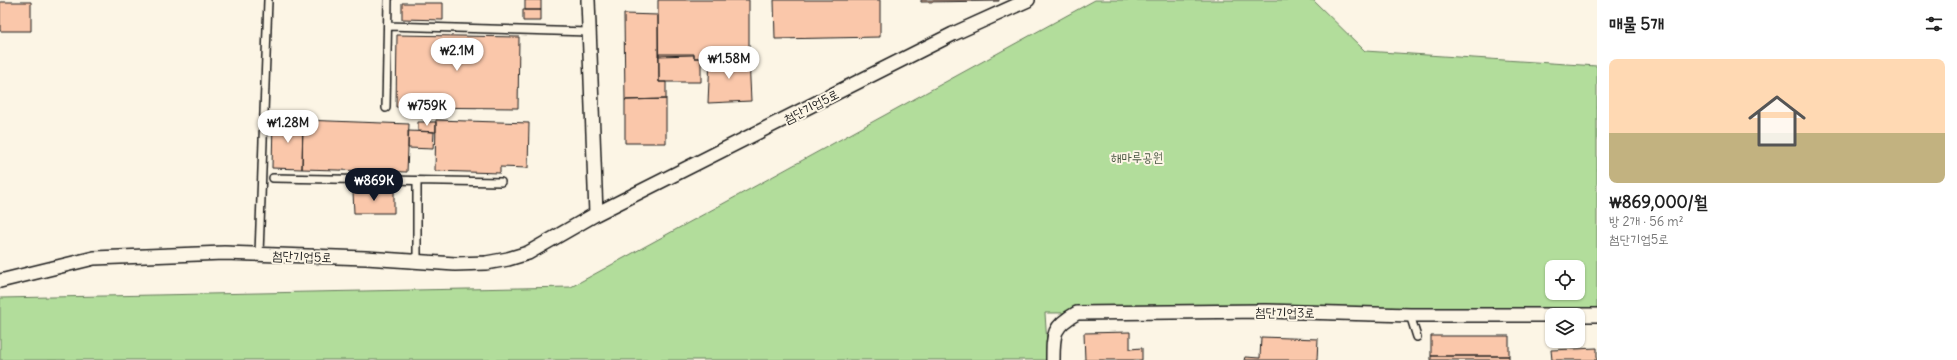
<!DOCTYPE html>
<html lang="ko">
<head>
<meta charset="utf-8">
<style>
	body { margin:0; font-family:Delius,"Poor Story",sans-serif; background:#f2f2f2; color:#222; height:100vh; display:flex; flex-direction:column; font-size:15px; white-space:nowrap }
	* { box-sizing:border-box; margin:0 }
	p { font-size:13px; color:#767676 }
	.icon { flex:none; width:22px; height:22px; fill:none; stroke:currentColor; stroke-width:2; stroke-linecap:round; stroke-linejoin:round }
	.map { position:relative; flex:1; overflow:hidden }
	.sheet { display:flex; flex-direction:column; background:#fff; width:360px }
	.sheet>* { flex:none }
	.tools { position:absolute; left:1545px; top:260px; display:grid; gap:8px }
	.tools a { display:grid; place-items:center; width:40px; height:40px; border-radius:8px; background:#fff; box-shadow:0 1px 3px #0004; font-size:20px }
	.price { position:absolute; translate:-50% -34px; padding:0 9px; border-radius:14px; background:#fff; color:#222; font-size:13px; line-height:26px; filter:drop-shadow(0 1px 2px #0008) }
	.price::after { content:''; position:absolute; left:50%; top:24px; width:12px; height:9px; margin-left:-6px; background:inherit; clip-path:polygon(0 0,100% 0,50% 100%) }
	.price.selected { background:#111827; color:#fff }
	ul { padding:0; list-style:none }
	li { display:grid; align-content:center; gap:8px; height:212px; padding:0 12px }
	li span { display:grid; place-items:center; height:124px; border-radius:8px; color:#555 }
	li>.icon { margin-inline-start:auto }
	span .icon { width:72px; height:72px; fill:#fffc; stroke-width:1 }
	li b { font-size:17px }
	h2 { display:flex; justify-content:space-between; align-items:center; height:48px; padding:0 12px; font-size:17px }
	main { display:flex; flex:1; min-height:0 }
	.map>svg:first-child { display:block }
	.green { fill:#b2dd9b; stroke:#677c5c; fill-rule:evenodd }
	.building { fill:#fac7aa; stroke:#1c1c1c }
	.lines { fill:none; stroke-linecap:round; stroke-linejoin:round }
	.service-casing { stroke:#1c1c1c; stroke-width:10 }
	.minor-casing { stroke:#1c1c1c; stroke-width:16 }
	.service { stroke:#fcf5e5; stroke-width:7 }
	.minor { stroke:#fcf5e5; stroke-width:13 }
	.labels { text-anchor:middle; stroke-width:4; stroke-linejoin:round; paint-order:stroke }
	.street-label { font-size:13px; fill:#1c1c1c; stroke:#fcf5e5 }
	.park-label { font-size:13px; fill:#495642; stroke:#fcf5e5 }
</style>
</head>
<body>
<main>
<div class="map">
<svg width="1597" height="360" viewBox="0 0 1597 360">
	<rect width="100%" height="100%" fill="#fcf5e5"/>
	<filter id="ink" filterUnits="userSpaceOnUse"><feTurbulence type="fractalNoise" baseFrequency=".025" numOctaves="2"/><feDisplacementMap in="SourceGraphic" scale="8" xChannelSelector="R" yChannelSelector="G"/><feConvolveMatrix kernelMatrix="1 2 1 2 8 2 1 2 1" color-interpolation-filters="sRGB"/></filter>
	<g filter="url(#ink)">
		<!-- green -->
		<path class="green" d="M1095,0H1313L1365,51L1597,66V310L1045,313L1048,360H0V298L571,287ZM1552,267H1578V293H1552Z"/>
		<!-- building -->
		<path class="building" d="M525,0H541V10H525Z
			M658,0H749V58H694V55L658,56Z
			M774,0H880V37L775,39Z
			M921,0H999V1L921,2Z
			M0,2H31V31H0Z
			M402,3H443V20L402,19Z
			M523,10H541V21H523Z
			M624,14L658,15L659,82H666V99L625,100Z
			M397,35L519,37L518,108L396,107Z
			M659,54H694V58H701V82H659Z
			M710,58H749L751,101L708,103Z
			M666,99V143H625V100Z
			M273,119L303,120L302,169L272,168Z
			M303,120L409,124L407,172L302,169Z
			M436,120L529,123L528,168L500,167V173L435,171Z
			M418,122H436V132L418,131Z
			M408,131L434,132L433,149L408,148Z
			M394,191V213H354L353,192Z
			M1130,332V349L1142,348V360H1085L1084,333Z
			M1431,336H1509V356H1431Z
			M1261,337L1318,339L1317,360H1244L1245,357L1260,358Z
			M1597,348V360H1552L1551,350Z
			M1431,356H1509V360H1431Z"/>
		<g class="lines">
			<defs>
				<path id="service" d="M388,26L589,32
					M386,108L388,0
					M273,178L501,182
					M417,181V262
					M259,254L268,0
					M1410,315L1417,337"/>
				<path id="minor" d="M588,0L596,214
					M0,281L94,258L224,253L366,258L455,264L486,263L508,259L528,253L596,214L953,34L1028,0
					M1555,315H1597
					M1053,360C1053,334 1053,326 1077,313L1266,311L1410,315H1552"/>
			</defs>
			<!-- service casing -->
			<use href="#service" class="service-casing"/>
			<!-- minor casing -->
			<use href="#minor" class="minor-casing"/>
			<!-- service -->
			<use href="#service" class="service"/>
			<!-- minor -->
			<use href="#minor" class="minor"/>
		</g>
	</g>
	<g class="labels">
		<!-- street labels -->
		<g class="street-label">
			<text transform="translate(811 106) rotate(-27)" y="5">첨단기업5로</text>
			<text transform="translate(302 256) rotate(2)" y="5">첨단기업5로</text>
			<text transform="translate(1285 312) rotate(1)" y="5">첨단기업3로</text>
		</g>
		<!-- park labels -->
		<g class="park-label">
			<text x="1137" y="162">해마루공원</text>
		</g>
	</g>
</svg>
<div class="tools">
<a><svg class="icon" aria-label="locate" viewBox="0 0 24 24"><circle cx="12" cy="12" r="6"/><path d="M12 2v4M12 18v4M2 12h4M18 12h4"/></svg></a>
<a><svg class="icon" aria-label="layers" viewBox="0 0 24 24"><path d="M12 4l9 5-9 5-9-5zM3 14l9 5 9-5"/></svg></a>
</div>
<b class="price" style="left:457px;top:72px">₩2.1M</b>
<b class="price" style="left:729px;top:80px">₩1.58M</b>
<b class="price" style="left:427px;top:127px">₩759K</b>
<b class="price" style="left:288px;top:144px">₩1.28M</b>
<b class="price selected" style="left:374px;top:202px">₩869K</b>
</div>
<section class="sheet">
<h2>매물 5개<svg class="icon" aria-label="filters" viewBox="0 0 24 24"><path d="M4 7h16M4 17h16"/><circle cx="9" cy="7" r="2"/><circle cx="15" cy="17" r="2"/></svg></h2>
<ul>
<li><span style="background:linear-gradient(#ffd9b3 60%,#c2b280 0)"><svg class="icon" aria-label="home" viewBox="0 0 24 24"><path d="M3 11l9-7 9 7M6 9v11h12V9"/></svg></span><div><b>₩869,000/월</b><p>방 2개 · 56 m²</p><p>첨단기업5로</p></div></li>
</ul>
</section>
</main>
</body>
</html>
